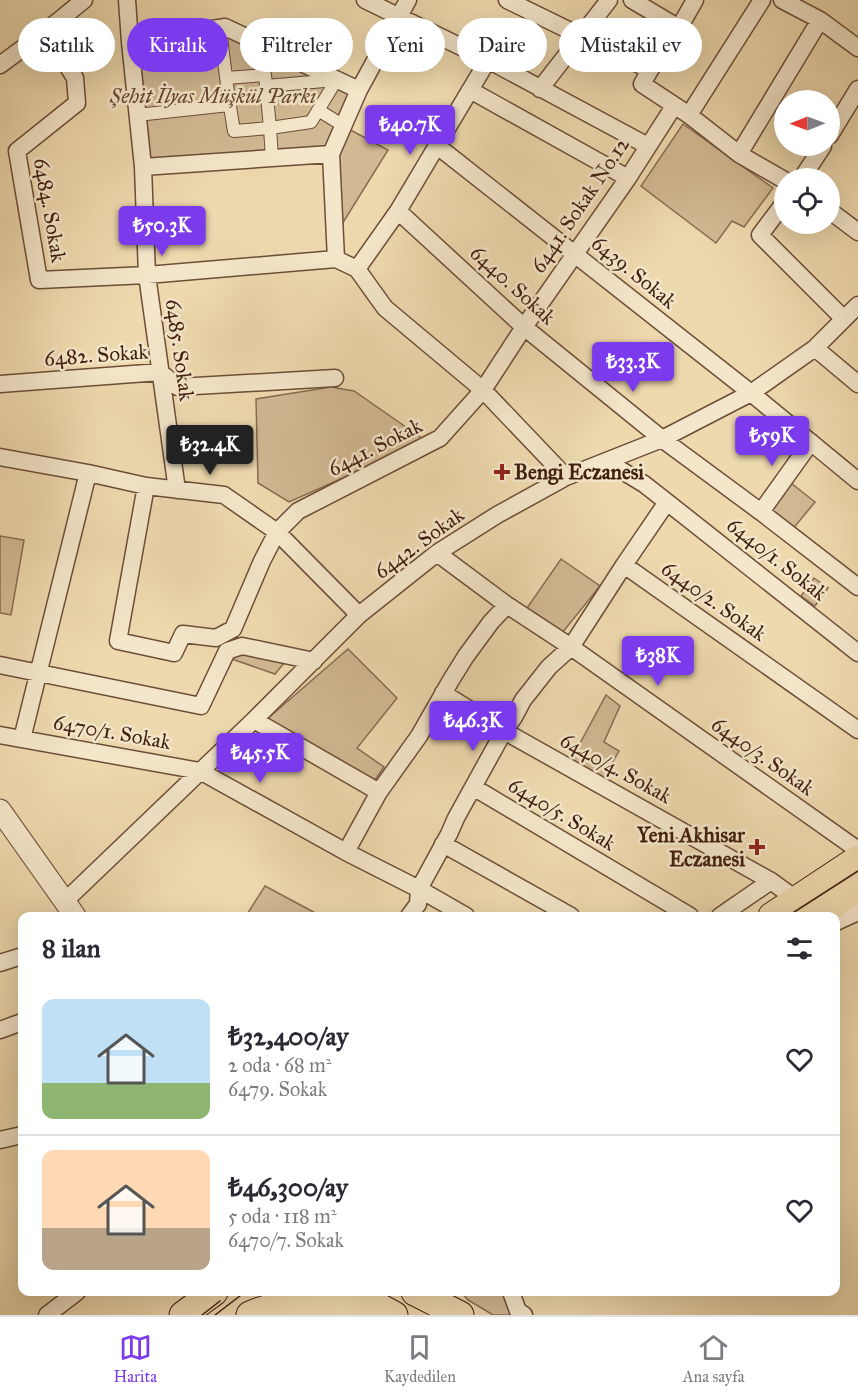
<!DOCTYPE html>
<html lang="tr">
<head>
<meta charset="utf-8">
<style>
	body { margin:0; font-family:"IM FELL Great Primer",serif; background:#f2f2f3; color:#2b2b33; height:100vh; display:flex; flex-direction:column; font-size:22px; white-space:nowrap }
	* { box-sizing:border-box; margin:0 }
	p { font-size:20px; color:#7c7c81 }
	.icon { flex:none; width:33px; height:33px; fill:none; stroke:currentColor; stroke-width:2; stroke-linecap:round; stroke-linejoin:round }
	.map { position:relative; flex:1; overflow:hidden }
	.sheet { position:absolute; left:18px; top:912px; width:822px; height:384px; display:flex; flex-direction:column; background:#fff; border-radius:12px; box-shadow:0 6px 24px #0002 }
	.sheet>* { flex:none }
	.hud { position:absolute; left:18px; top:18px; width:822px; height:54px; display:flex; gap:12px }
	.needle { width:39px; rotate:269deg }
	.controls { position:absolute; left:774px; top:90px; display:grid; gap:12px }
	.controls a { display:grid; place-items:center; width:66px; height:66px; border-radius:50%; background:#fff; box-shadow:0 6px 24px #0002; font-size:30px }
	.price { position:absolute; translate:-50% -51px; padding:0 14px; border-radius:6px; background:#7c3aed; color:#fff; font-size:20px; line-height:39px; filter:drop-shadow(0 2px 3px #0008) }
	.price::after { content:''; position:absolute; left:50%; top:36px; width:18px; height:14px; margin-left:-9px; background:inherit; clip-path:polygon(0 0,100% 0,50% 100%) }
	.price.on { background:#222; color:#fff }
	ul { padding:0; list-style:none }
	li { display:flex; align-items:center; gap:18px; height:150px; padding:0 24px }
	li+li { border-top:2px solid #e1e1e2 }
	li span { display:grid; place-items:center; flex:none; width:168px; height:120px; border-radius:12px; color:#555 }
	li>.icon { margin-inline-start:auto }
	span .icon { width:72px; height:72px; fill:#fffc; stroke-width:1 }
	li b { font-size:26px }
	h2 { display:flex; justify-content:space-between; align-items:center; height:72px; padding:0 24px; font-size:26px }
	.pill { padding:0 21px; border-radius:27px; background:#fff; box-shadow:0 6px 24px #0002; font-size:21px; line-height:54px }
	.pill.on { background:#7c3aed; color:#fff }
	.dock { display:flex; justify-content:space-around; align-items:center; height:84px; border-top:2px solid #e1e1e2; background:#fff; font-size:16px; color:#7c7c81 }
	.dock a { display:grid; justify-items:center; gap:3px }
	.dock .on { color:#7c3aed }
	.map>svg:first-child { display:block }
	.green { fill:#d1b993; stroke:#896c52; stroke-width:1.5 }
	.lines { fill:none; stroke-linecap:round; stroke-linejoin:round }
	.pedestrian-casing { stroke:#6c4e38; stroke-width:14 }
	.minor-casing { stroke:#6c4e38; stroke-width:19 }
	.tertiary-casing { stroke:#6c4e38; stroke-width:23 }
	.primary-casing { stroke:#411f10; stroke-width:29 }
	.pedestrian { stroke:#f4e6ca; stroke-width:12 }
	.minor { stroke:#f4e6ca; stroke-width:16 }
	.tertiary { stroke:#f4e6ca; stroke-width:21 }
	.primary { stroke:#eed9ae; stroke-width:27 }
	.tram { stroke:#411f10; stroke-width:1.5 }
	.poi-dot { fill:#8f2418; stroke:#f4e6ca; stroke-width:2 }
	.labels { text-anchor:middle; stroke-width:5; stroke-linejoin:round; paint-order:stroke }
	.park-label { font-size:21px; font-style:italic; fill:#654631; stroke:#f4e6ca }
	.street-label { font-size:21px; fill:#411f10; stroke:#f4e6ca }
	.poi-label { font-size:21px; font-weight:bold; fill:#411f10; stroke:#f4e6ca; text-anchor:start }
</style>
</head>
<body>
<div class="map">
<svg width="858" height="1315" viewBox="0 0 858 1315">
	<rect width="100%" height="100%" fill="#eed9ae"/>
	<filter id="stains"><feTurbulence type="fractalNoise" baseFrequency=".00333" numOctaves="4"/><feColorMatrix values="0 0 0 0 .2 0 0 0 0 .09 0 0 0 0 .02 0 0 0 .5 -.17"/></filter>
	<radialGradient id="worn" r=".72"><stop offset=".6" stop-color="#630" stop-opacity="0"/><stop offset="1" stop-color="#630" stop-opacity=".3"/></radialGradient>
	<!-- green -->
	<path class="green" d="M225,27L359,90L331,154L143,167L130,42Z
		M683,124L773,188L744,227L732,221L716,243L641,186Z
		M345,127L388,150L339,229L334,155Z
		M331,387L354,391L426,441L289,502L258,483L256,399Z
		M791,483L815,502L792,530L769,510Z
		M0,536L24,540L11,615L0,613Z
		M561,559L600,586L562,633L527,608Z
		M814,578L828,588L815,606L801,596Z
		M348,649L397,698L357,748L384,767L375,780L266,720Z
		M241,650L285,662L275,674L229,658Z
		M606,695L620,706L604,742L619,751L602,781L570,762Z
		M265,886L321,916H246Z
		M461,1292H504L517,1315H493L468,1300Z"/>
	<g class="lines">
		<defs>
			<path id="pedestrian" d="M220,28C224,62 228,97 234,131L270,128L265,75L226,78
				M266,86L336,80
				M318,110L344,126
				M137,115L229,105
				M272,158L270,128L311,122L337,79"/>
			<path id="minor" d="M127,0L130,42L143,167L147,275L177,490
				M365,0L488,60L648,146
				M507,0L650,70
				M632,0L679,28
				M695,0L679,28L650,70L642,84L689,115L739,154L784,180
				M782,0L820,20L858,48
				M46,31L75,78L77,103L17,151L39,280L147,275L336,259L357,269L385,308L483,390L566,477
				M130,42L225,27L359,90
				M0,65L46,31L84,0
				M540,89L609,0
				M470,90L628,178
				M689,115L762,0
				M830,135L858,89
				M436,145L751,393L858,481
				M331,154L359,90L408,0
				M739,154L820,20
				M143,167L331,154L336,259
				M802,178L823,146
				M784,203L760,235L843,318
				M398,211L524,327L662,439L761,512L858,587
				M830,211L858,232
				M357,269L398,211L488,60
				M815,348L858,384
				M0,384L160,372L178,387L335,378
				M0,457L88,473L146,486L224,495L277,532L359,615
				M606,461L644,484L667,502L624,565
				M146,486L118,641L174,653L183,634L216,638L233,629L262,561L277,532L298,511L440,438L483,390L524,327L628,178L674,106
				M667,502L858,653
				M761,512L811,442
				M437,553L507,605L571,647L858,850
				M0,665L201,706L227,651L242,646L314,661
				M443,693L504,731L771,881L797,900
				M254,720L379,792
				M0,735L200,771L346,852L419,889L466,916
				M22,739L88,473
				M473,787L690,916
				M443,844L571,916
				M346,852L379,792L419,736L451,680L466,656L491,622L507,605
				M64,902L254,720L359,615L437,553L497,515L566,477L662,439L751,393L815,348L858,305
				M409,916L418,904L419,889L449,834L456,818L504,731L514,717L523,700L549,667L571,647L624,565L858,730
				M720,916L771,881
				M836,922L858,912
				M0,963L22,956
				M0,1030L22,1022
				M0,1140L22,1135
				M511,1292L518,1311L524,1315
				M47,1315L77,1292"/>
			<path id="tertiary" d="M0,810L75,916"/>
			<path id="primary" d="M772,916L858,859
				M816,916L858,888
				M352,1292L394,1315
				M415,1292L460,1315
				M183,1315L214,1292
				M250,1315C285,1299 323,1301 358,1315"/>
		</defs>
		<!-- pedestrian casing -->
		<use href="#pedestrian" class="pedestrian-casing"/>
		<!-- minor casing -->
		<use href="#minor" class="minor-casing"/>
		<!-- tertiary casing -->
		<use href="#tertiary" class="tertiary-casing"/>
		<!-- primary casing -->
		<use href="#primary" class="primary-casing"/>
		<!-- pedestrian -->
		<use href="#pedestrian" class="pedestrian"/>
		<!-- minor -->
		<use href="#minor" class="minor"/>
		<!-- tertiary -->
		<use href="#tertiary" class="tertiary"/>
		<!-- primary -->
		<use href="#primary" class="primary"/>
		<!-- tram -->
		<path class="tram" d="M788,916L858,871
			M202,1315L220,1301
			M215,1315L245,1292"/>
	</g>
	<!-- markers -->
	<g class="poi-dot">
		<path d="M499 463h6v6h6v6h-6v6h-6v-6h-6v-6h6z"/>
		<path d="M754 838h6v6h6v6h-6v6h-6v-6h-6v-6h6z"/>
	</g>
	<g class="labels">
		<!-- park labels -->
		<g class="park-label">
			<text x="213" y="103">Şehit İlyas Müşkül Parkı</text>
		</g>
		<!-- street labels -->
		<g class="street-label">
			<text transform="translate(580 205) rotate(-56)" y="7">6441. Sokak No.12</text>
			<text transform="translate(50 210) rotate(80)" y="7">6484. Sokak</text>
			<text transform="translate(634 272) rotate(39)" y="7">6439. Sokak</text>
			<text transform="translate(513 285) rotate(42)" y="7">6440. Sokak</text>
			<text transform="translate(180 350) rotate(82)" y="7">6485. Sokak</text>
			<text transform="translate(96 355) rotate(-4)" y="7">6482. Sokak</text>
			<text transform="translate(375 447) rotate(-27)" y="7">6441. Sokak</text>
			<text transform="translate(419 543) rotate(-36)" y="7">6442. Sokak</text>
			<text transform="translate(777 559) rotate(38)" y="7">6440/1. Sokak</text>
			<text transform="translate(714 601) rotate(35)" y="7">6440/2. Sokak</text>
			<text transform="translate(112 732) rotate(10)" y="7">6470/1. Sokak</text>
			<text transform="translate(763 756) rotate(35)" y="7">6440/3. Sokak</text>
			<text transform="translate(616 768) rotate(29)" y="7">6440/4. Sokak</text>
			<text transform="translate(562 814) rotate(31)" y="7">6440/5. Sokak</text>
		</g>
		<!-- poi labels -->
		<g class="poi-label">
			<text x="514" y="479">Bengi Eczanesi</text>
			<text x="745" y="842" text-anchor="end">Yeni Akhisar<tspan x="745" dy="24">Eczanesi</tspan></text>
		</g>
	</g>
	<rect width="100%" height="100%" filter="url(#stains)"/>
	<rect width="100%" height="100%" fill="url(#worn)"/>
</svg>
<div class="controls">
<a><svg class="needle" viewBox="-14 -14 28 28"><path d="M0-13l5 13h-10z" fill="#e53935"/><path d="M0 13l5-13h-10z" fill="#7c7c81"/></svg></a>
<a><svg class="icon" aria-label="locate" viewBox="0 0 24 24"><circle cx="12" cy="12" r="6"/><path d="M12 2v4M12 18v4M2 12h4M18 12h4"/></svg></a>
</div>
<b class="price" style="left:410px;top:156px">₺40.7K</b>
<b class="price" style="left:162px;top:257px">₺50.3K</b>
<b class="price" style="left:633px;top:393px">₺33.3K</b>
<b class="price" style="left:772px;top:467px">₺59K</b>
<b class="price on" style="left:210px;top:476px">₺32.4K</b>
<b class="price" style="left:658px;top:687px">₺38K</b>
<b class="price" style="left:473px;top:752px">₺46.3K</b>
<b class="price" style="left:260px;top:784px">₺45.5K</b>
<div class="hud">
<a class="pill">Satılık</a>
<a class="pill on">Kiralık</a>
<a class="pill">Filtreler</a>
<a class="pill">Yeni</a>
<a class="pill">Daire</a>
<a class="pill">Müstakil ev</a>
</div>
<section class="sheet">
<h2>8 ilan<svg class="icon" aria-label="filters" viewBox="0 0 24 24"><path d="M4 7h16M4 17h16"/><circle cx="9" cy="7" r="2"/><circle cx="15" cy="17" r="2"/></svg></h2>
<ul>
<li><span style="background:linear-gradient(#bfe0f5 70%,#8fb573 0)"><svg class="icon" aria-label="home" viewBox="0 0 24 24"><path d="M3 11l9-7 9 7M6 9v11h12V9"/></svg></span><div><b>₺32,400/ay</b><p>2 oda · 68 m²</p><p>6479. Sokak</p></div><svg class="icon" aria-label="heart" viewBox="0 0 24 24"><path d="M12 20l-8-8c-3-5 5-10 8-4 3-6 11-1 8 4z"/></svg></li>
<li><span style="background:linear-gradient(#ffd9b3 65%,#b9a48a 0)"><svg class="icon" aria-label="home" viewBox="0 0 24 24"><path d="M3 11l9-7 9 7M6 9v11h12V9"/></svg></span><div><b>₺46,300/ay</b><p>5 oda · 118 m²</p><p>6470/7. Sokak</p></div><svg class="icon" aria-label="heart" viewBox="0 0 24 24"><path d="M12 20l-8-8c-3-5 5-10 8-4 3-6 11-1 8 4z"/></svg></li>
</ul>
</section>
</div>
<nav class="dock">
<a class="on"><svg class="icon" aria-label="map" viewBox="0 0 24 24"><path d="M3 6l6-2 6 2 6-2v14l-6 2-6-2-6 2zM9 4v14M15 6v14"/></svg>Harita</a>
<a><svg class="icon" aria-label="saved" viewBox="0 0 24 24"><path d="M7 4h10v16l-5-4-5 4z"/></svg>Kaydedilen</a>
<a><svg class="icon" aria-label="home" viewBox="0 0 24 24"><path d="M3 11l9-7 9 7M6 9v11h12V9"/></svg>Ana sayfa</a>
</nav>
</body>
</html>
